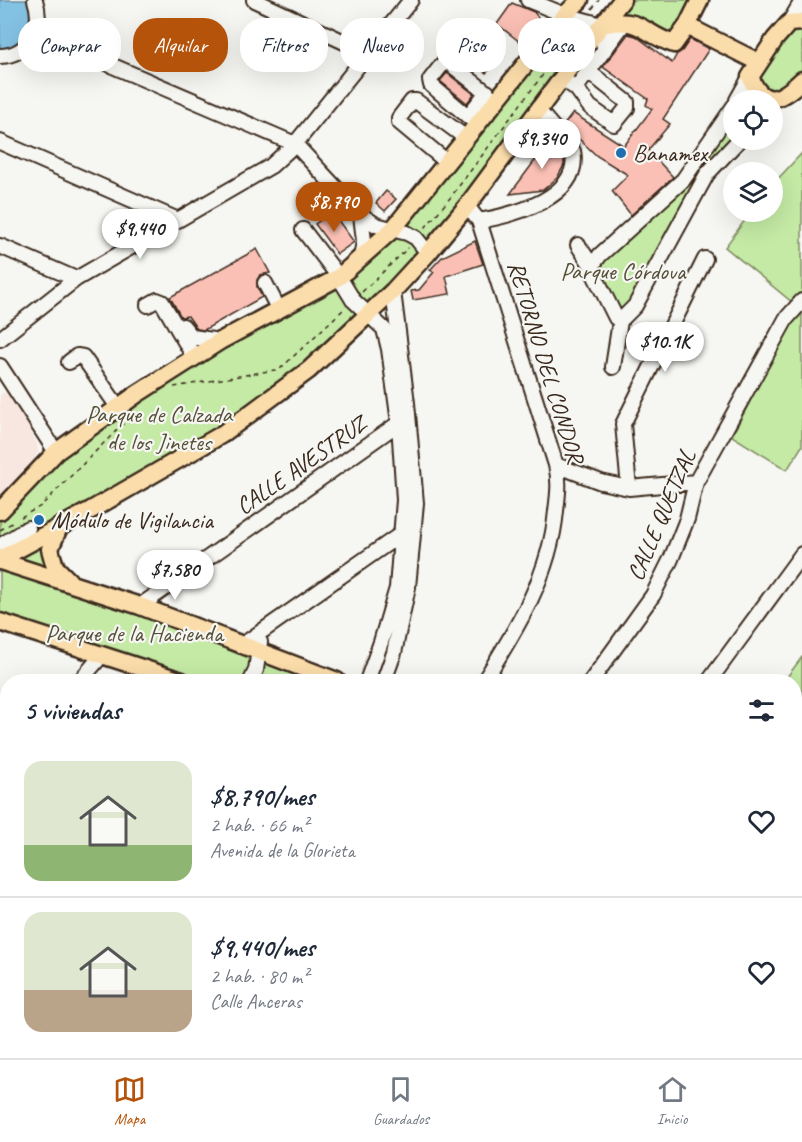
<!DOCTYPE html>
<html lang="es">
<head>
<meta charset="utf-8">
<style>
	body { margin:0; font-family:Caveat,sans-serif; background:#f6f6f7; color:#1f2937; height:100vh; display:flex; flex-direction:column; font-size:22px; white-space:nowrap }
	* { box-sizing:border-box; margin:0 }
	p { font-size:20px; color:#747a83 }
	.icon { flex:none; width:33px; height:33px; fill:none; stroke:currentColor; stroke-width:2; stroke-linecap:round; stroke-linejoin:round }
	.map { position:relative; flex:1; overflow:hidden }
	.panel { position:absolute; left:0px; top:674px; width:802px; height:386px; display:flex; flex-direction:column; background:#fff; border-radius:24px 24px 0 0; box-shadow:0 6px 24px #0002 }
	.panel>* { flex:none }
	.banner { position:absolute; left:18px; top:18px; width:766px; height:54px; display:flex; gap:12px }
	.fabs { position:absolute; left:723px; top:90px; display:grid; gap:12px }
	.fabs a { display:grid; place-items:center; width:60px; height:60px; border-radius:50%; background:#fff; box-shadow:0 6px 24px #0002; font-size:30px }
	.price { position:absolute; translate:-50% -51px; padding:0 14px; border-radius:21px; background:#fff; color:#222; font-size:20px; line-height:39px; filter:drop-shadow(0 2px 3px #0008) }
	.price::after { content:''; position:absolute; left:50%; top:36px; width:18px; height:14px; margin-left:-9px; background:inherit; clip-path:polygon(0 0,100% 0,50% 100%) }
	.price.on { background:#b45309; color:#fff }
	ul { padding:0; list-style:none }
	li { display:flex; align-items:center; gap:18px; height:150px; padding:0 24px }
	li+li { border-top:2px solid #e0e1e3 }
	li span { display:grid; place-items:center; flex:none; width:168px; height:120px; border-radius:18px; color:#555 }
	li>.icon { margin-inline-start:auto }
	span .icon { width:72px; height:72px; fill:#fffc; stroke-width:1 }
	li b { font-size:26px }
	h2 { display:flex; justify-content:space-between; align-items:center; height:72px; padding:0 24px; font-size:26px }
	.tag { padding:0 21px; border-radius:24px; background:#fff; box-shadow:0 6px 24px #0002; font-size:21px; line-height:54px }
	.tag.on { background:#b45309; color:#fff }
	.menu { display:flex; justify-content:space-around; align-items:center; height:84px; border-top:2px solid #e0e1e3; background:#fff; font-size:16px; color:#747a83 }
	.menu a { display:grid; justify-items:center; gap:3px }
	.menu .on { color:#b45309 }
	.map>svg:first-child { display:block }
	.built { fill:#f8e6e0 }
	.green { fill:#c4eaa5; stroke:#808a62; stroke-width:1.5 }
	.water { fill:#84c2e4; stroke:#678595; stroke-width:1.5 }
	.building { fill:#fbc0b5; stroke:#3b2a1e; stroke-width:1.5 }
	.lines { fill:none; stroke-linecap:round; stroke-linejoin:round }
	.minor-casing { stroke:#3b2a1e; stroke-width:18 }
	.major-casing { stroke:#3b2a1e; stroke-width:21 }
	.path { stroke:#3b2a1e; stroke-width:1.5; stroke-dasharray:4.5 4.5; stroke-linecap:butt }
	.minor { stroke:#f6f6f2; stroke-width:14 }
	.major { stroke:#fbddab; stroke-width:16 }
	.poi-dot { fill:#1f6fb2; stroke:#f6f6f2; stroke-width:2 }
	.labels { text-anchor:middle; stroke-width:4.5; stroke-linejoin:round; paint-order:stroke }
	.poi-label { font-size:24px; fill:#3b2a1e; stroke:#f6f6f2; text-anchor:start }
	.park-label { font-size:24px; fill:#565039; stroke:#f6f6f2 }
	.street-label { font-size:24px; fill:#3b2a1e; stroke:#f6f6f2 }
</style>
</head>
<body>
<div class="map">
<svg width="802" height="1058" viewBox="0 0 802 1058">
	<rect width="100%" height="100%" fill="#f6f6f2"/>
	<filter id="ink" filterUnits="userSpaceOnUse"><feTurbulence type="fractalNoise" baseFrequency=".0167" numOctaves="2"/><feDisplacementMap in="SourceGraphic" scale="12" xChannelSelector="R" yChannelSelector="G"/><feConvolveMatrix kernelMatrix="1 2 1 2 8 2 1 2 1" color-interpolation-filters="sRGB"/></filter>
	<g filter="url(#ink)">
		<!-- built -->
		<path class="built" d="M9,390L37,444L38,451L33,463L0,500V395Z"/>
		<!-- green -->
		<path class="green" d="M628,0H695L674,42L620,12Z
			M566,20L572,24L591,32L466,205L309,370L68,529L57,545L74,582L0,561V513L57,453L137,396L341,278Z
			M791,25L802,26V75L775,95L756,86L760,62Z
			M733,107L734,143L620,320L595,273L601,256L684,180Z
			M802,153V446L787,470L732,436L799,308L725,247L751,212H772L773,184Z
			M0,563L257,654L248,681H194L0,614Z
			M261,656L331,681H253Z
			M802,657V865L795,878V681H784Z
			M630,1052H731L732,1058H629Z"/>
		<!-- water -->
		<path class="water" d="M0,0H30C36,16 32,39 14,47C10,49 5,49 0,50Z"/>
		<!-- building -->
		<path class="building" d="M512,3L534,12L541,21L540,27L525,46L497,24Z
			M465,25L504,56L486,73L449,45Z
			M628,34L636,36L672,63L677,54L682,51L690,39L709,49L663,119L670,124L648,150L673,177L631,215L612,191L628,175L597,156L564,125L573,113L624,146L652,109L646,105L648,99L603,67Z
			M447,73L474,94L467,103L440,81Z
			M551,139L564,154V165L557,178L543,190L510,194Z
			M386,191L396,199L385,211L376,203Z
			M332,212L354,242L337,254L315,224Z
			M475,241L483,264L446,276L450,294L413,300L411,291L419,290L434,272L430,270L442,257Z
			M257,249L270,273L260,275L257,280V287L262,297L204,330L197,329L188,316L181,317L170,297Z"/>
		<g class="lines">
			<defs>
				<path id="minor" d="M254,0L368,53
					M528,0L565,15L602,25L604,49
					M789,23L802,1
					M36,33L295,144L361,215L376,225L407,233L416,238L428,253
					M0,56C30,55 44,26 35,0
					M562,79L576,88L590,107L614,124L627,108V102L588,71
					M576,88L625,22
					M737,100L750,77
					M468,116L487,92
					M477,124L431,85L430,80L444,62H448L496,100
					M0,142L178,220
					M447,162L399,122V118L412,101H416L466,138
					M467,206L479,221L556,465C560,481 558,495 556,511C550,576 517,628 484,681
					M361,215L364,241L361,258
					M479,221C513,215 582,198 573,151L539,111
					M303,230L339,277L353,300L384,329L389,349L399,423L404,500L397,588L381,642L367,681
					M578,245L592,266L594,274L616,318L620,321
					M0,246L76,279
					M592,266L600,255L683,180L734,106
					M265,283L279,310
					M148,305L157,300L162,302L194,357
					M620,321L635,306L707,174L739,140
					M183,326L192,337L220,341
					M0,339L76,279L271,166L295,144L411,0
					M69,362L77,356L83,357L118,407
					M0,366L56,452
					M613,367L620,321
					M556,465L601,482L629,488L696,482
					M629,488L623,424L705,259
					M0,546L28,528
					M140,606L399,423
					M241,646L401,534
					M80,681L102,655
					M251,681L256,670L260,642
					M384,681L394,653L408,587L416,503L407,403L393,291
					M591,681L653,595L671,559L687,519L696,482L786,319L802,301
					M709,681L802,554
					M0,774L8,766
					M0,911L8,902
					M0,980L8,973
					M0,1008L8,1000
					M795,1009L802,989
					M795,1019L802,1021
					M480,1052L483,1058
					M787,1052L788,1058
					M88,1058L94,1052
					M202,1058L205,1052
					M218,1058L221,1052
					M380,1058L383,1052
					M497,1058L500,1052
					M510,1058L511,1052
					M614,1058L615,1052"/>
				<path id="major" d="M802,22L789,23L775,39L750,77C764,110 781,100 802,80
					M602,25C642,16 641,33 674,44L687,26L700,0
					M687,26L758,62
					M0,511L56,452L137,394L220,341L339,277L393,229L565,15L580,0
					M59,527L50,549L55,567L69,581
					M0,559L91,510L221,435L309,370L393,291L428,253L467,206L591,39L622,0
					M0,561L140,606L337,681
					M0,622L182,681"/>
			</defs>
			<!-- minor casing -->
			<use href="#minor" class="minor-casing"/>
			<!-- major casing -->
			<use href="#major" class="major-casing"/>
			<!-- path -->
			<path class="path" d="M592,9L599,0
				M425,228L450,198L575,32
				M362,292L408,248
				M174,387L280,369L345,308
				M21,517L41,506L132,415
				M0,530L12,523"/>
			<!-- minor -->
			<use href="#minor" class="minor"/>
			<!-- major -->
			<use href="#major" class="major"/>
		</g>
	</g>
	<!-- markers -->
	<g class="poi-dot">
		<circle cx="621" cy="153" r="6"/>
		<circle cx="39" cy="520" r="6"/>
	</g>
	<g class="labels">
		<!-- poi labels -->
		<g class="poi-label">
			<text x="633" y="161">Banamex</text>
			<text x="51" y="528">Módulo de Vigilancia</text>
		</g>
		<!-- park labels -->
		<g class="park-label">
			<text x="623" y="279">Parque Córdova</text>
			<text x="159" y="422">Parque de Calzada<tspan x="159" dy="28">de los Jinetes</tspan></text>
			<text x="134" y="641">Parque de la Hacienda</text>
		</g>
		<!-- street labels -->
		<g class="street-label">
			<text transform="translate(546 362) rotate(73)" y="8">RETORNO DEL CONDOR</text>
			<text transform="translate(301 465) rotate(-35)" y="8">CALLE AVESTRUZ</text>
			<text transform="translate(661 515) rotate(-67)" y="8">CALLE QUETZAL</text>
		</g>
	</g>
</svg>
<div class="fabs">
<a><svg class="icon" aria-label="locate" viewBox="0 0 24 24"><circle cx="12" cy="12" r="6"/><path d="M12 2v4M12 18v4M2 12h4M18 12h4"/></svg></a>
<a><svg class="icon" aria-label="layers" viewBox="0 0 24 24"><path d="M12 4l9 5-9 5-9-5zM3 14l9 5 9-5"/></svg></a>
</div>
<b class="price" style="left:542px;top:170px">$9,340</b>
<b class="price on" style="left:334px;top:233px">$8,790</b>
<b class="price" style="left:140px;top:260px">$9,440</b>
<b class="price" style="left:665px;top:373px">$10.1K</b>
<b class="price" style="left:175px;top:601px">$7,580</b>
<div class="banner">
<a class="tag">Comprar</a>
<a class="tag on">Alquilar</a>
<a class="tag">Filtros</a>
<a class="tag">Nuevo</a>
<a class="tag">Piso</a>
<a class="tag">Casa</a>
</div>
<section class="panel">
<h2>5 viviendas<svg class="icon" aria-label="filters" viewBox="0 0 24 24"><path d="M4 7h16M4 17h16"/><circle cx="9" cy="7" r="2"/><circle cx="15" cy="17" r="2"/></svg></h2>
<ul>
<li><span style="background:linear-gradient(#dfe7d0 70%,#8fb573 0)"><svg class="icon" aria-label="home" viewBox="0 0 24 24"><path d="M3 11l9-7 9 7M6 9v11h12V9"/></svg></span><div><b>$8,790/mes</b><p>2 hab. · 66 m²</p><p>Avenida de la Glorieta</p></div><svg class="icon" aria-label="heart" viewBox="0 0 24 24"><path d="M12 20l-8-8c-3-5 5-10 8-4 3-6 11-1 8 4z"/></svg></li>
<li><span style="background:linear-gradient(#dfe7d0 65%,#b9a48a 0)"><svg class="icon" aria-label="home" viewBox="0 0 24 24"><path d="M3 11l9-7 9 7M6 9v11h12V9"/></svg></span><div><b>$9,440/mes</b><p>2 hab. · 80 m²</p><p>Calle Anceras</p></div><svg class="icon" aria-label="heart" viewBox="0 0 24 24"><path d="M12 20l-8-8c-3-5 5-10 8-4 3-6 11-1 8 4z"/></svg></li>
</ul>
</section>
</div>
<nav class="menu">
<a class="on"><svg class="icon" aria-label="map" viewBox="0 0 24 24"><path d="M3 6l6-2 6 2 6-2v14l-6 2-6-2-6 2zM9 4v14M15 6v14"/></svg>Mapa</a>
<a><svg class="icon" aria-label="saved" viewBox="0 0 24 24"><path d="M7 4h10v16l-5-4-5 4z"/></svg>Guardados</a>
<a><svg class="icon" aria-label="home" viewBox="0 0 24 24"><path d="M3 11l9-7 9 7M6 9v11h12V9"/></svg>Inicio</a>
</nav>
</body>
</html>
